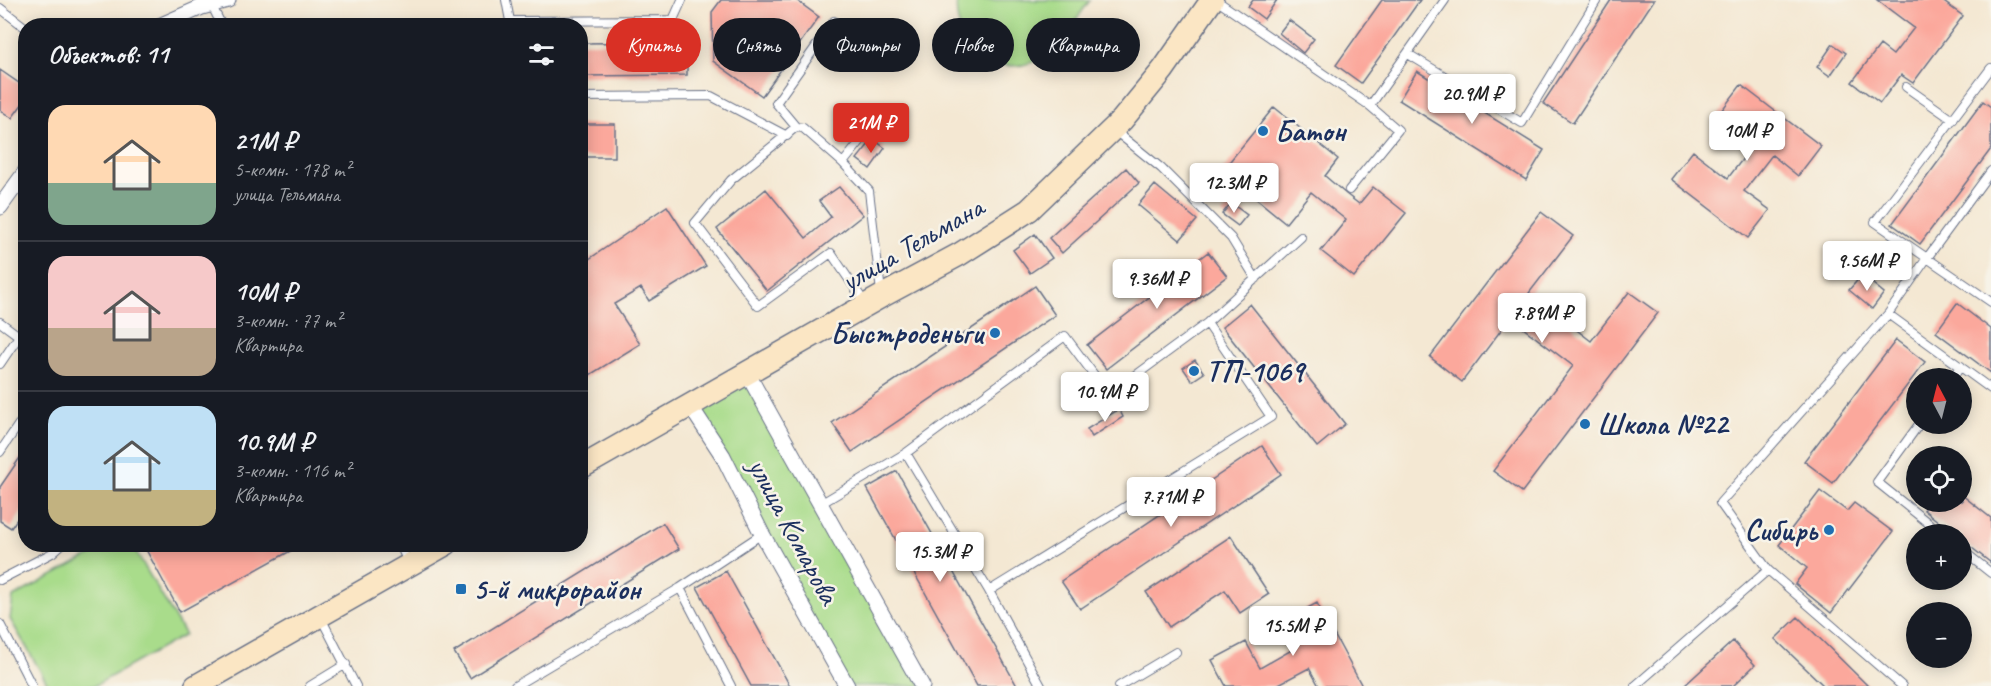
<!DOCTYPE html>
<html lang="ru">
<head>
<meta charset="utf-8">
<style>
	body { margin:0; font-family:Caveat,sans-serif; background:#20242c; color:#f1f3f6; height:100vh; display:flex; flex-direction:column; font-size:22px; white-space:nowrap }
	* { box-sizing:border-box; margin:0 }
	p { font-size:20px; color:#9ea1a6 }
	.icon { flex:none; width:33px; height:33px; fill:none; stroke:currentColor; stroke-width:2; stroke-linecap:round; stroke-linejoin:round }
	.map { position:relative; flex:1; overflow:hidden }
	.panel { position:absolute; left:18px; top:18px; width:570px; height:534px; display:flex; flex-direction:column; background:#171b24; border-radius:24px; box-shadow:0 3px 15px #0003 }
	.panel>* { flex:none }
	.hud { position:absolute; left:606px; top:18px; width:570px; height:54px; display:flex; gap:12px }
	.needle { width:39px; rotate:353deg }
	.buttons { position:absolute; left:1906px; top:368px; display:grid; gap:12px }
	.buttons a { display:grid; place-items:center; width:66px; height:66px; border-radius:50%; background:#171b24; box-shadow:0 3px 15px #0003; font-size:30px }
	.price { position:absolute; translate:-50% -51px; padding:0 14px; border-radius:6px; background:#fff; color:#222; font-size:20px; line-height:39px; filter:drop-shadow(0 2px 3px #0008) }
	.price::after { content:''; position:absolute; left:50%; top:36px; width:18px; height:14px; margin-left:-9px; background:inherit; clip-path:polygon(0 0,100% 0,50% 100%) }
	.price.on { background:#d93025; color:#fff }
	ul { padding:0; list-style:none }
	li { display:flex; align-items:center; gap:18px; height:150px; padding:0 30px }
	li+li { border-top:2px solid #363941 }
	li span { display:grid; place-items:center; flex:none; width:168px; height:120px; border-radius:18px; color:#555 }
	li>.icon { margin-inline-start:auto }
	span .icon { width:72px; height:72px; fill:#fffc; stroke-width:1 }
	li b { font-size:26px }
	h2 { display:flex; justify-content:space-between; align-items:center; height:72px; padding:0 30px; font-size:26px }
	.tag { padding:0 21px; border-radius:27px; background:#171b24; box-shadow:0 3px 15px #0003; font-size:21px; line-height:54px }
	.tag.on { background:#d93025; color:#fff }
	.map>svg:first-child { display:block }
	.green { fill:#a9dc8b; stroke:#628674; stroke-width:1.5 }
	.building { fill:#fba89c }
	.lines { fill:none; stroke-linecap:round; stroke-linejoin:round }
	.service-casing { stroke:#677087; stroke-width:10 }
	.minor-casing { stroke:#677087; stroke-width:17 }
	.secondary-casing { stroke:#677087; stroke-width:25 }
	.service { stroke:#fff; stroke-width:8 }
	.minor { stroke:#fff; stroke-width:15 }
	.secondary { stroke:#fbe6c4; stroke-width:22 }
	.poi-dot { fill:#1f6fb2; stroke:#f7f3e8; stroke-width:2 }
	.labels { text-anchor:middle; stroke-width:5; stroke-linejoin:round; paint-order:stroke }
	.poi-label { font-size:30px; font-weight:bold; fill:#1b2f5e; stroke:#f7f3e8; text-anchor:start }
	.street-label { font-size:30px; fill:#1b2f5e; stroke:#f7f3e8 }
</style>
</head>
<body>
<div class="map">
<svg width="1991" height="686" viewBox="0 0 1991 686">
	<rect width="100%" height="100%" fill="#f7f3e8"/>
	<filter id="ink" filterUnits="userSpaceOnUse"><feTurbulence type="fractalNoise" baseFrequency=".0167" numOctaves="2"/><feDisplacementMap in="SourceGraphic" scale="12" xChannelSelector="R" yChannelSelector="G"/><feConvolveMatrix kernelMatrix="1 2 1 2 8 2 1 2 1" color-interpolation-filters="sRGB"/></filter>
	<filter id="wash" filterUnits="userSpaceOnUse"><feTurbulence type="fractalNoise" baseFrequency=".008" numOctaves="4" result="noise"/><feDisplacementMap in="SourceGraphic" scale="24" xChannelSelector="R" yChannelSelector="G"/><feGaussianBlur stdDeviation="1.35" result="paint"/><feColorMatrix in="noise" values="0 0 0 0 0 0 0 0 0 0 0 0 0 0 0 0 0 1.4 0 .05"/><feComposite in="paint" operator="in"/></filter>
	<g filter="url(#wash)">
		<rect width="100%" height="100%" fill="#f4e8d3"/>
		<!-- green -->
		<path class="green" d="M957,0H1090C1077,18 1064,41 1046,54C1006,86 950,48 957,0Z
			M747,373L922,686H847L689,404Z
			M111,544L132,545L185,635L94,686H49L10,619L13,597Z"/>
		<g id="blocks">
			<!-- building -->
			<path class="building" d="M721,0H796L819,17L762,96L713,61L712,12Z
				M1253,0H1277L1264,19L1248,7Z
				M1382,0H1420L1361,83L1336,65Z
				M1611,0H1654L1573,123L1543,103Z
				M1877,0H1941L1963,16L1913,83L1901,75L1880,103L1852,82L1880,45L1893,55L1914,28Z
				M1289,20L1314,39L1303,53L1279,33Z
				M687,42V75L580,76V43Z
				M1833,44L1846,53L1830,76L1817,67Z
				M0,70L26,88V99L12,118L0,110Z
				M1417,71L1544,150L1526,180L1399,100Z
				M1741,85L1821,146L1798,176L1772,155L1744,191L1770,210L1748,238L1671,179L1693,151L1728,178L1755,143L1718,115Z
				M1983,101L1991,107V149L1920,244L1892,224Z
				M1274,107L1338,159L1325,176L1346,194L1359,204L1373,187L1406,213L1354,277L1321,251L1346,220L1311,192L1286,223L1222,171Z
				M580,124H615V157H580Z
				M873,139L885,148L870,169L857,159Z
				M1126,168L1139,183L1062,253L1049,238Z
				M1155,185L1197,220L1180,240L1138,205Z
				M839,187L863,215L767,291L717,229L766,189L806,238L831,217L819,201Z
				M1231,203L1247,215L1238,226L1222,214Z
				M667,206L706,266L649,301L641,288L614,304L640,344L580,381V246L589,259Z
				M1541,212L1573,236L1529,293L1591,341L1629,292L1658,313L1522,492L1493,471L1573,366L1510,318L1462,382L1430,357Z
				M1035,234L1052,258L1030,273L1013,250Z
				M1208,252L1227,276L1106,369L1087,345Z
				M1862,275L1884,293L1872,309L1849,290Z
				M1035,286L1055,315L852,452L832,423Z
				M1957,303L1991,329V373L1936,332Z
				M1250,304L1345,424L1317,447L1222,327Z
				M1896,340L1925,362L1833,483L1804,461Z
				M1195,360L1204,373L1192,381L1183,368Z
				M1119,409L1123,417L1092,437L1087,429Z
				M1262,446L1281,474L1080,609L1061,581Z
				M26,449V506L11,528L0,521V487Z
				M897,471L1017,686H977L867,488Z
				M1820,491L1847,511L1854,503L1893,532L1831,613L1795,584L1807,568L1779,545Z
				M1962,495L1991,518V563L1962,540V534H1954L1924,510L1931,501H1962Z
				M663,523L679,549L470,678L454,652Z
				M1231,536L1269,594L1240,613L1225,590L1169,627L1146,592Z
				M143,544H303L180,612Z
				M726,571L790,686H751L697,587Z
				M1317,603L1362,686H1319L1309,668L1275,686H1226L1212,660L1246,642L1260,668L1297,647L1283,621Z
				M1798,617L1868,686H1824L1775,639Z
				M1733,641L1755,665L1733,686H1684Z"/>
		</g>
	</g>
	<g filter="url(#ink)">
		<use href="#blocks" fill-opacity="0" stroke="#677087" stroke-width="1.5"/>
		<g class="lines">
			<defs>
				<path id="service" d="M506,0L510,21L673,20L682,0
					M1216,0L1370,106L1398,130L1349,190
					M211,4L222,26
					M0,8L26,28
					M834,21L776,103L796,127L803,128L843,163L869,191L881,292
					M1408,54L1522,123L1597,0
					M1991,68L1875,222L1927,258L1991,171
					M1906,87L1953,120
					M580,97L711,96L787,136L788,135
					M1370,106L1445,0
					M796,127L731,180L695,223L758,306L831,253L865,303
					M1114,130L1161,168L1231,238L1256,279
					M843,163L863,138
					M1888,314L1991,389
					M0,322L19,336L0,364
					M1952,378L1961,366
					M1920,423L1877,482L1942,534
					M0,452L19,424
					M906,453L989,591L1041,686
					M822,503L906,453L1065,336L1109,395L1207,323L1301,237
					M400,544L408,563
					M1962,550L1991,573
					M0,580L52,553L62,544
					M989,591L1271,417L1207,323
					M321,618L356,686
					M0,624L32,686
					M310,686L346,664
					M515,686L680,588
					M731,686L680,588L762,534
					M1119,686L1176,652
					M1635,686L1768,570
					M1902,686L1768,570L1720,503L1888,314L1927,258L1991,302"/>
				<path id="minor" d="M159,26L202,7L228,0
					M0,207L26,171
					M747,373L922,686
					M689,404L723,456L762,534L847,686"/>
				<path id="secondary" d="M580,468L882,296L960,254L1029,210L1122,120L1163,70L1212,0
					M196,686L446,544"/>
			</defs>
			<!-- service casing -->
			<use href="#service" class="service-casing"/>
			<!-- minor casing -->
			<use href="#minor" class="minor-casing"/>
			<!-- secondary casing -->
			<use href="#secondary" class="secondary-casing"/>
			<!-- service -->
			<use href="#service" class="service"/>
			<!-- minor -->
			<use href="#minor" class="minor"/>
			<!-- secondary -->
			<use href="#secondary" class="secondary"/>
		</g>
	</g>
	<!-- markers -->
	<g class="poi-dot">
		<circle cx="1263" cy="131" r="6"/>
		<circle cx="995" cy="333" r="6"/>
		<circle cx="1194" cy="371" r="6"/>
		<circle cx="1585" cy="424" r="6"/>
		<circle cx="1829" cy="530" r="6"/>
		<rect x="455" y="583" width="12" height="12" rx="3"/>
	</g>
	<g class="labels">
		<!-- poi labels -->
		<g class="poi-label">
			<text x="1275" y="141">Батон</text>
			<text x="983" y="343" text-anchor="end">Быстроденьги</text>
			<text x="1206" y="381">ТП-1069</text>
			<text x="1597" y="434">Школа №22</text>
			<text x="1817" y="540" text-anchor="end">Сибирь</text>
			<text x="473" y="599">5-й микрорайон</text>
		</g>
		<!-- street labels -->
		<g class="street-label">
			<text transform="translate(912 244) rotate(-30)" y="10">улица Тельмана</text>
			<text transform="translate(794 531) rotate(62)" y="10">улица Комарова</text>
		</g>
	</g>
</svg>
<div class="buttons">
<a><svg class="needle" viewBox="-14 -14 28 28"><path d="M0-13l5 13h-10z" fill="#e53935"/><path d="M0 13l5-13h-10z" fill="#9ea1a6"/></svg></a>
<a><svg class="icon" aria-label="locate" viewBox="0 0 24 24"><circle cx="12" cy="12" r="6"/><path d="M12 2v4M12 18v4M2 12h4M18 12h4"/></svg></a>
<a>+</a>
<a>−</a>
</div>
<b class="price" style="left:1472px;top:125px">20.9M ₽</b>
<b class="price on" style="left:871px;top:154px">21M ₽</b>
<b class="price" style="left:1747px;top:162px">10M ₽</b>
<b class="price" style="left:1234px;top:214px">12.3M ₽</b>
<b class="price" style="left:1867px;top:292px">9.56M ₽</b>
<b class="price" style="left:1157px;top:310px">9.36M ₽</b>
<b class="price" style="left:1542px;top:344px">7.89M ₽</b>
<b class="price" style="left:1105px;top:423px">10.9M ₽</b>
<b class="price" style="left:1171px;top:528px">7.71M ₽</b>
<b class="price" style="left:940px;top:583px">15.3M ₽</b>
<b class="price" style="left:1293px;top:657px">15.5M ₽</b>
<div class="hud">
<a class="tag on">Купить</a>
<a class="tag">Снять</a>
<a class="tag">Фильтры</a>
<a class="tag">Новое</a>
<a class="tag">Квартира</a>
</div>
<section class="panel">
<h2>Объектов: 11<svg class="icon" aria-label="filters" viewBox="0 0 24 24"><path d="M4 7h16M4 17h16"/><circle cx="9" cy="7" r="2"/><circle cx="15" cy="17" r="2"/></svg></h2>
<ul>
<li><span style="background:linear-gradient(#ffd9b3 65%,#7fa58c 0)"><svg class="icon" aria-label="home" viewBox="0 0 24 24"><path d="M3 11l9-7 9 7M6 9v11h12V9"/></svg></span><div><b>21M ₽</b><p>5-комн. · 178 m²</p><p>улица Тельмана</p></div></li>
<li><span style="background:linear-gradient(#f6c9c9 60%,#b9a48a 0)"><svg class="icon" aria-label="home" viewBox="0 0 24 24"><path d="M3 11l9-7 9 7M6 9v11h12V9"/></svg></span><div><b>10M ₽</b><p>3-комн. · 77 m²</p><p>Квартира</p></div></li>
<li><span style="background:linear-gradient(#bfe0f5 70%,#c2b280 0)"><svg class="icon" aria-label="home" viewBox="0 0 24 24"><path d="M3 11l9-7 9 7M6 9v11h12V9"/></svg></span><div><b>10.9M ₽</b><p>3-комн. · 116 m²</p><p>Квартира</p></div></li>
</ul>
</section>
</div>
</body>
</html>
